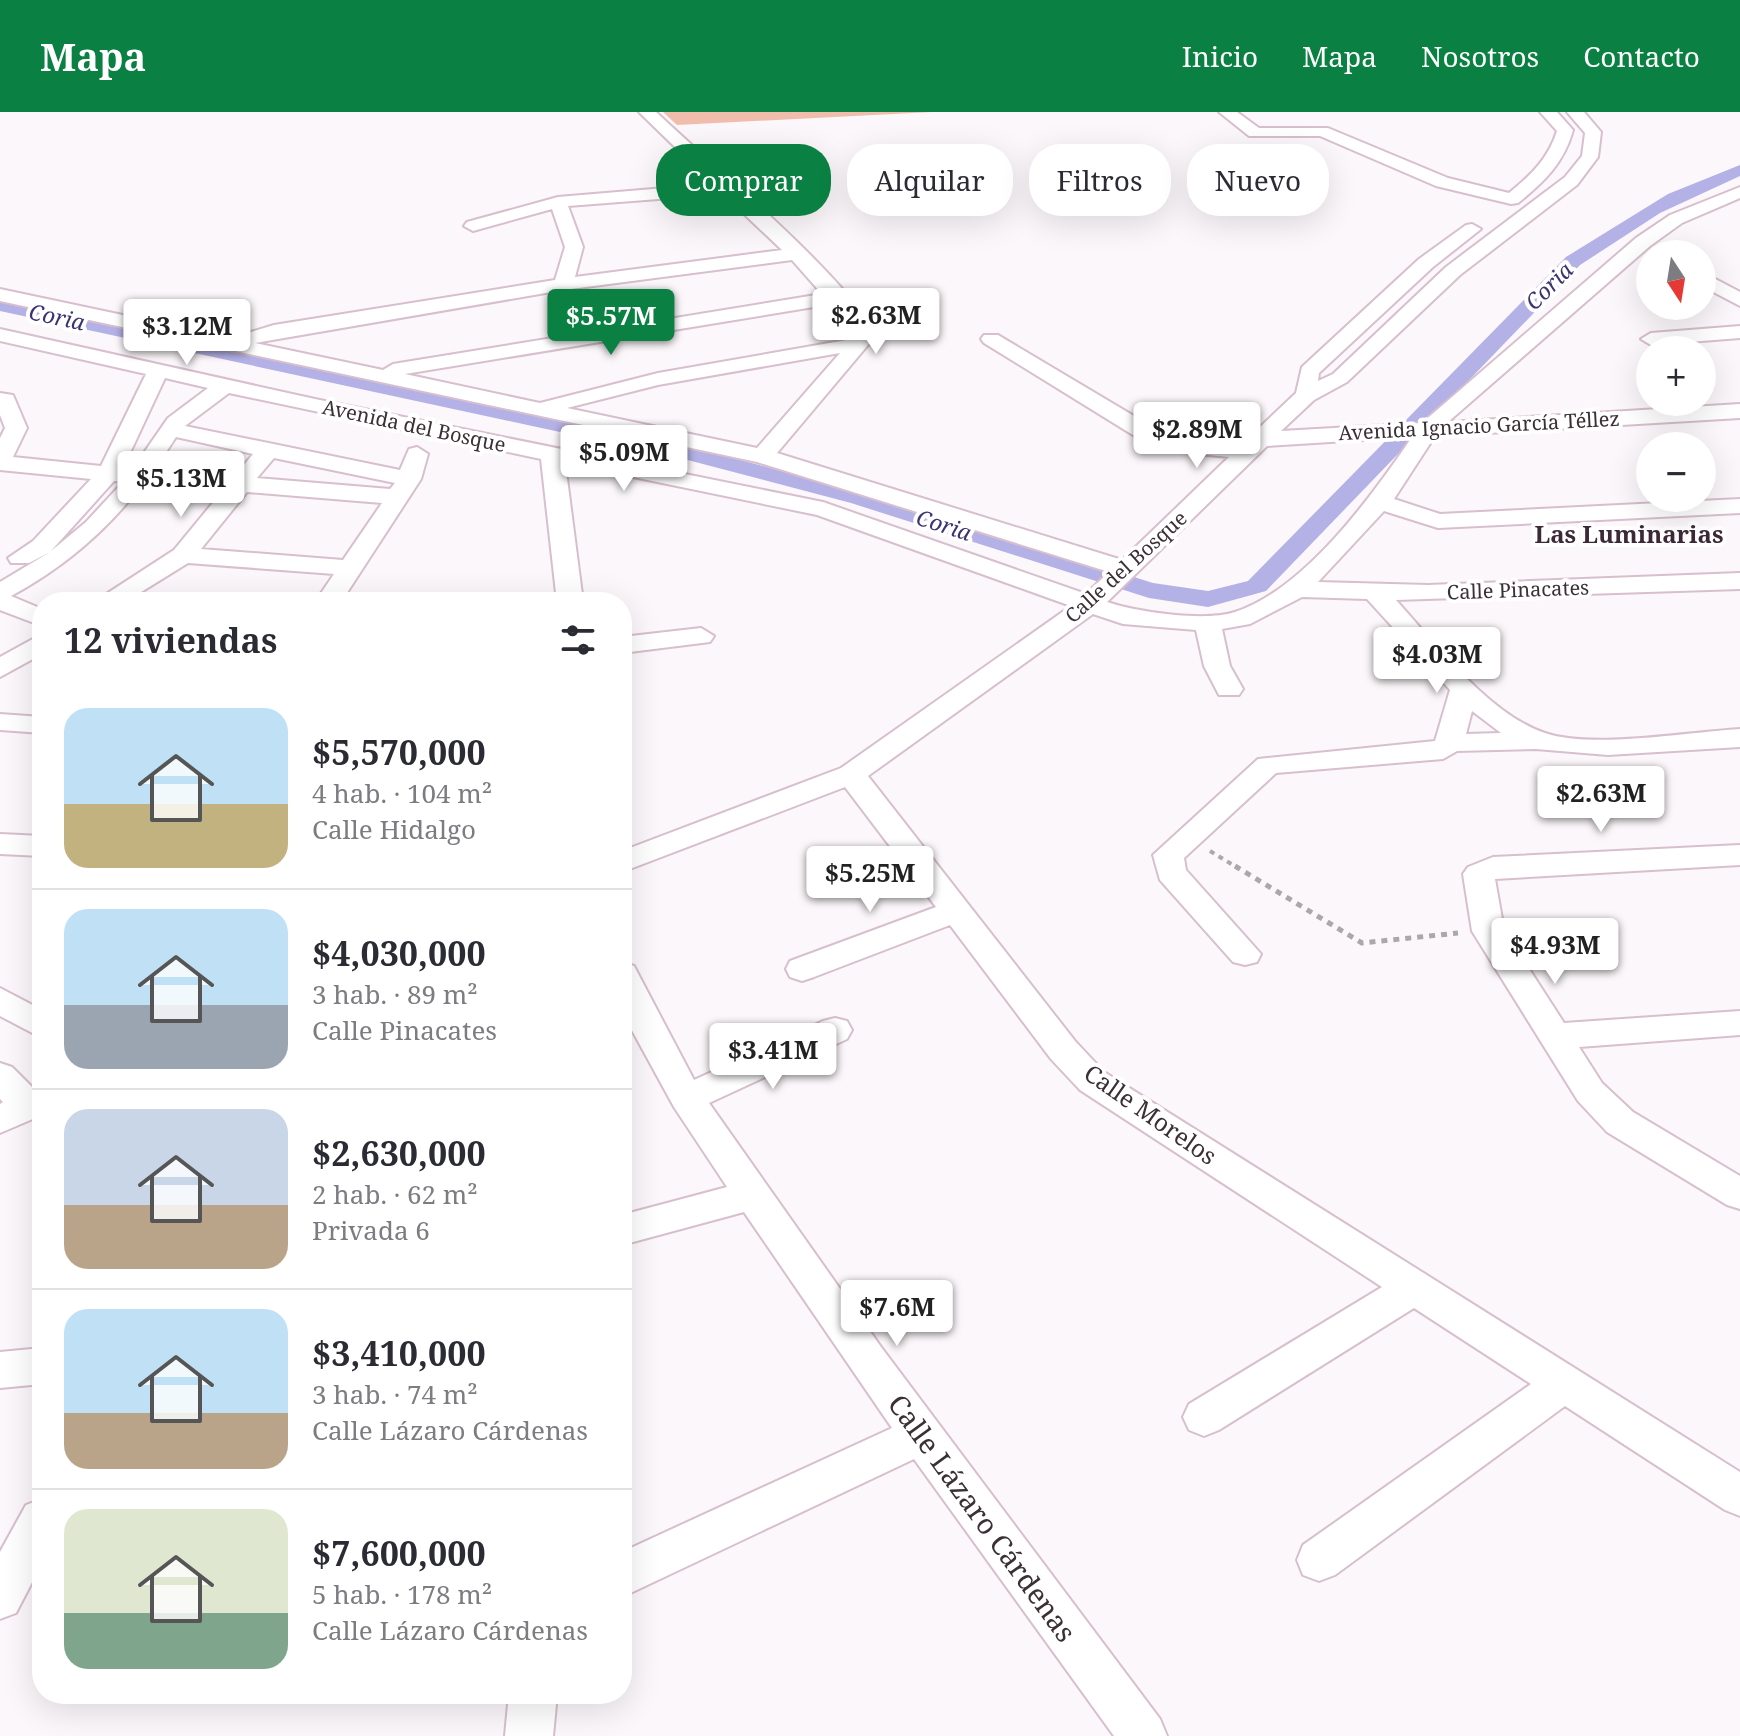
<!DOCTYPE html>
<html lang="es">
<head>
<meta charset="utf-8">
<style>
	body { margin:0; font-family:"Noto Serif",serif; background:#f2f2f3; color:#2b2b33; height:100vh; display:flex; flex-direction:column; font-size:30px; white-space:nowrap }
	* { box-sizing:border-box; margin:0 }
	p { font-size:26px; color:#7c7c81 }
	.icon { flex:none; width:44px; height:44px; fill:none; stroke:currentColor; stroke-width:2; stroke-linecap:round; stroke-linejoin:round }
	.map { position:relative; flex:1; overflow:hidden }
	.sheet { position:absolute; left:32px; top:480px; width:600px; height:1112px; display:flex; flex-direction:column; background:#fff; border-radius:32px; box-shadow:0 8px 32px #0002 }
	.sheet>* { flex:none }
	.banner { position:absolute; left:656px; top:32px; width:760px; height:72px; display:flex; gap:16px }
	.needle { width:52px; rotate:168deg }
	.buttons { position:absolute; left:1636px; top:128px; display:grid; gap:16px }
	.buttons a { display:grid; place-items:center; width:80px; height:80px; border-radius:50%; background:#fff; box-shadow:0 8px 32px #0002; font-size:40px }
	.price { position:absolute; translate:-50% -68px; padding:0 18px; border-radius:8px; background:#fff; color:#222; font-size:26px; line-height:52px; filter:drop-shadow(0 2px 4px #0008) }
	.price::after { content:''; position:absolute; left:50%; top:48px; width:24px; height:18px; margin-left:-12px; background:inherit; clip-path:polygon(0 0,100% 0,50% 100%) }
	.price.selected { background:#0b8043; color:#fff }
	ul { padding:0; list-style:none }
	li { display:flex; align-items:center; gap:24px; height:200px; padding:0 32px }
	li+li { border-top:2px solid #e1e1e2 }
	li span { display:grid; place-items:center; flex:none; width:224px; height:160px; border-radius:24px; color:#555 }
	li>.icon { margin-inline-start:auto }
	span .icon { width:96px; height:96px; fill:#fffc; stroke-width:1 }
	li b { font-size:34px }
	h2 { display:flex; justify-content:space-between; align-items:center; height:96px; padding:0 32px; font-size:34px }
	.pill { padding:0 28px; border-radius:32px; background:#fff; box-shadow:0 8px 32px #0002; font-size:28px; line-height:72px }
	.pill.selected { background:#0b8043; color:#fff }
	header { display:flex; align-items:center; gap:48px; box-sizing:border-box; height:112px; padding:0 40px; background:#0b8043; color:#fff }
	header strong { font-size:38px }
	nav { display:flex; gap:44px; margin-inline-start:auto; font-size:28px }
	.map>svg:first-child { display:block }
	.green { fill:#f0bdad }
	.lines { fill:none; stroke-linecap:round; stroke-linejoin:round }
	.canal { fill:#b3b1e5; fill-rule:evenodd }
	.minor-casing { stroke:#d7bfcd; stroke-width:4 }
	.path-far1 { stroke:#ada6aa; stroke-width:4; stroke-dasharray:5 5; stroke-linecap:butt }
	.path { stroke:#ada6aa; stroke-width:5; stroke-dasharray:6 6; stroke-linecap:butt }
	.minor { fill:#fff; fill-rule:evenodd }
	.labels { text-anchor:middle; stroke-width:8; stroke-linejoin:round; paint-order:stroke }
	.far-street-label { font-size:20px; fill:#3a3036; stroke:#fff }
	.far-water-label { font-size:22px; font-style:italic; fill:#3b3372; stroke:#fff }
	.far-quarter-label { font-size:24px; font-weight:bold; fill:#3c2935; stroke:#fff }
	.street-label { font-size:24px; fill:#3a3036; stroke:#fff }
	.near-street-label { font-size:28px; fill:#3a3036; stroke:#fff }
</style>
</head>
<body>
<header>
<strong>Mapa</strong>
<nav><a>Inicio</a><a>Mapa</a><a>Nosotros</a><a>Contacto</a></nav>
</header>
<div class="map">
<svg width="1740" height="1624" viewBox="0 0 1740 1624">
	<rect width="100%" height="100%" fill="#fcf7fa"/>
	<!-- green -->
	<path class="green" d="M663,0H932L677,13Z"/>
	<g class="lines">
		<!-- canal -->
		<path class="canal" d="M1740,53V64L1660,101L1580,153L1266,479L1208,495L1149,486L851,391L680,346L0,199V187L682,333L867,381L1153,471L1208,479L1248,469L1566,145L1668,82Z"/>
		<defs>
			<path id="minor" d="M639,0H656C727,67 822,143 878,221L777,341L1122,448L1229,345L1198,342L1133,323L984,231L981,227L984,223H998L1149,313L1200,328L1241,333L1296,281L1302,255L1419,147L1466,113L1472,112L1481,117L1433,155L1319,261L1318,269L1333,262L1446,155L1565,65L1582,44L1585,21L1567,0H1584L1601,20L1598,45L1577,73L1460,163L1347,270L1314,288L1281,319L1422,311L1636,126L1670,103L1740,75V86L1682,111L1650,134L1448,310L1740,292V306L1435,324L1394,387L1440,402L1740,387V401L1438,416L1384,399L1318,470L1428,473L1740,461V477L1396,488C1435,531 1488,602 1545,621C1591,637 1689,620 1740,617V635L1608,643L1536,637L1457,639L1443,647L1276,661L1184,746L1186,758L1261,842L1257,850L1245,853L1233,850L1160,768L1153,743L1258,647L1435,629L1450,578L1367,487L1302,485L1250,512L1222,517L1230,554L1243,577L1239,583H1219L1204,554L1196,518L1123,512L1093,502L868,664L1075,929L1104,960L1740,1360V1404L1725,1398L1565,1294L1335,1463L1319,1469L1303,1463L1297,1448L1303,1433L1531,1272L1414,1196L1219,1318L1204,1324L1189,1318L1183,1305L1189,1292L1382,1175L1080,978L1051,947L950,813L814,865L802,869L790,865L786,857L790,849L936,795L845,675L622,760V739L841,656L1071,494L817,403L565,351L583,490H557L541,347L229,281L185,314L400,358L409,337L417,335L428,342L421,367L341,490H315L334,462L188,451L125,490H94L174,438L253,342L176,325C132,394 83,445 11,484L42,497V514L0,498V470L50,440L29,451H11L8,446L33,429L91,367L0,358V326L5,316L0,303V281L13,283L27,316L13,345L101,354L146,262L0,229V217L315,287L823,390L1086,482L1109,460L757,350L0,189V177L231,226L274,213L555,168L565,135L552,97L473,119L464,114L467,110L558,85L713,72ZM723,82L782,138L575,165L583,135L568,94ZM792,148L822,182L393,252L383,258L255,231L563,178ZM832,192L857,221L852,227L658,261L540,291L405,262ZM840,241L757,336L567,296L658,273ZM165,266L208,276L168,306L132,358L123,356ZM1412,325C1372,384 1305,477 1235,500C1205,510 1137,500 1107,490L1267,334ZM274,346L395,371L390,377L257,366ZM114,369L123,370L86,410L51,439ZM247,380L382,391L343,448L201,437ZM1472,599L1501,621L1466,622Z
				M1219,0H1237L1259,16H1328L1448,66L1509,81C1531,63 1548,47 1557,19L1540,0H1557L1573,18C1564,51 1544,70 1518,91L1511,92L1436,74L1320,24H1249Z
				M1702,160L1740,180V194L1702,174Z
				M1740,214V226L1651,233L1641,227L1651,221Z
				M701,516L714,524L710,530L622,541V525Z
				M42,522V542L0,565V545Z
				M0,602L42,605V621L0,618Z
				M0,722L42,724V744L0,742Z
				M1740,733V753L1495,767L1504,818L1564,911L1740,899V923L1579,935L1602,971L1633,1000L1740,1064V1097L1727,1093L1607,1020L1578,989L1472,819L1463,762L1468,755L1493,745Z
				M622,850L634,854L694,968L823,909L835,906L847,909L852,918L847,927L709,991L881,1235L1160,1607L1167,1624H1114L914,1347L622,1485V1440L892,1316L744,1100L622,1133V1103L727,1075L674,995L622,900Z
				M0,876L42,898V926L0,904Z
				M0,951L12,955L34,977L42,975V1003L0,1021V992L3,990L0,987Z
				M42,1236V1272L0,1276V1240Z
				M42,1387V1451L16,1501L0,1507V1440L26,1393Z
				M509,1582H557L553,1624H505Z"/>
		</defs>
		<!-- minor casing -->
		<use href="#minor" class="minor-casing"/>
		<!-- path-far1 -->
		<path class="path-far1" d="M1210,739L1238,756"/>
		<!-- path -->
		<path class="path" d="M1235,754L1362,831L1458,821"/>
		<!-- minor -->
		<use href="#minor" class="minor"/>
	</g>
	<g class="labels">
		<!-- far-street labels -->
		<g class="far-street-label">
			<text transform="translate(414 314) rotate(12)" y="7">Avenida del Bosque</text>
			<text transform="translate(1479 314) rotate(-3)" y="7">Avenida Ignacio García Téllez</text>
			<text transform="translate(1126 455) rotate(-42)" y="7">Calle del Bosque</text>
			<text transform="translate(1518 478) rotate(-2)" y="7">Calle Pinacates</text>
		</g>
		<!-- far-water labels -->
		<g class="far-water-label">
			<text transform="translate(1549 174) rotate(-45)" y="8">Coria</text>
			<text transform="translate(57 205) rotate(12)" y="8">Coria</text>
			<text transform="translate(944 413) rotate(18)" y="8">Coria</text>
		</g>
		<!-- far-quarter labels -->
		<g class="far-quarter-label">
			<text x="1629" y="431">Las Luminarias</text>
		</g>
		<!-- street labels -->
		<g class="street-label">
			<text transform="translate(1150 1003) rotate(35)" y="8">Calle Morelos</text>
		</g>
		<!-- near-street labels -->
		<g class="near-street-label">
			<text transform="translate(982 1406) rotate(54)" y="10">Calle Lázaro Cárdenas</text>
		</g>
	</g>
</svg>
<div class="buttons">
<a><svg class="needle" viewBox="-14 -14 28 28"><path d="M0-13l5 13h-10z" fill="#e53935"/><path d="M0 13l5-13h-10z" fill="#7c7c81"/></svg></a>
<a>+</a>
<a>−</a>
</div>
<b class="price" style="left:876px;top:244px">$2.63M</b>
<b class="price selected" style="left:611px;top:245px">$5.57M</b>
<b class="price" style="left:187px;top:255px">$3.12M</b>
<b class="price" style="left:1197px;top:358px">$2.89M</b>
<b class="price" style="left:624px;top:381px">$5.09M</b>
<b class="price" style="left:181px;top:407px">$5.13M</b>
<b class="price" style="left:1437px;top:583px">$4.03M</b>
<b class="price" style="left:1601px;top:722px">$2.63M</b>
<b class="price" style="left:870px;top:802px">$5.25M</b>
<b class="price" style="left:1555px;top:874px">$4.93M</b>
<b class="price" style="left:773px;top:979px">$3.41M</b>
<b class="price" style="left:897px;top:1236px">$7.6M</b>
<div class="banner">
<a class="pill selected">Comprar</a>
<a class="pill">Alquilar</a>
<a class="pill">Filtros</a>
<a class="pill">Nuevo</a>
</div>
<section class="sheet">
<h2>12 viviendas<svg class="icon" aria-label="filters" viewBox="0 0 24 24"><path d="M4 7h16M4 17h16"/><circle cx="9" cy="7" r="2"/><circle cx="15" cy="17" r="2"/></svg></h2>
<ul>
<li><span style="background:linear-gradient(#bfe0f5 60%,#c2b280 0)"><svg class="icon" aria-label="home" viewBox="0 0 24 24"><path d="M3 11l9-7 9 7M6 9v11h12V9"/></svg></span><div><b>$5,570,000</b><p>4 hab. · 104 m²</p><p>Calle Hidalgo</p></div></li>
<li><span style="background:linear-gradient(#bfe0f5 60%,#9aa5b1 0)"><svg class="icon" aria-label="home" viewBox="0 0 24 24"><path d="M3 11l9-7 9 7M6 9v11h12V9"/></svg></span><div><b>$4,030,000</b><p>3 hab. · 89 m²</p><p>Calle Pinacates</p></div></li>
<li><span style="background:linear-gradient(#c9d6e8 60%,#b9a48a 0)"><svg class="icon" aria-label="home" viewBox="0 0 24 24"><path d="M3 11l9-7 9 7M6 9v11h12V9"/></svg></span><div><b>$2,630,000</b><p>2 hab. · 62 m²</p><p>Privada 6</p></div></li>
<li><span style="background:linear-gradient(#bfe0f5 65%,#b9a48a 0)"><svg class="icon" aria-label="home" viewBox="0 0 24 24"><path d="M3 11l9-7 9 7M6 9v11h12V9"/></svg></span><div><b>$3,410,000</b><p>3 hab. · 74 m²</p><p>Calle Lázaro Cárdenas</p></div></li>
<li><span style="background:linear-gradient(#dfe7d0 65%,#7fa58c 0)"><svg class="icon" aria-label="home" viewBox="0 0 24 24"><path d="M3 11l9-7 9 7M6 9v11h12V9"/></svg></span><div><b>$7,600,000</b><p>5 hab. · 178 m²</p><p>Calle Lázaro Cárdenas</p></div></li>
</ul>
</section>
</div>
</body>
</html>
